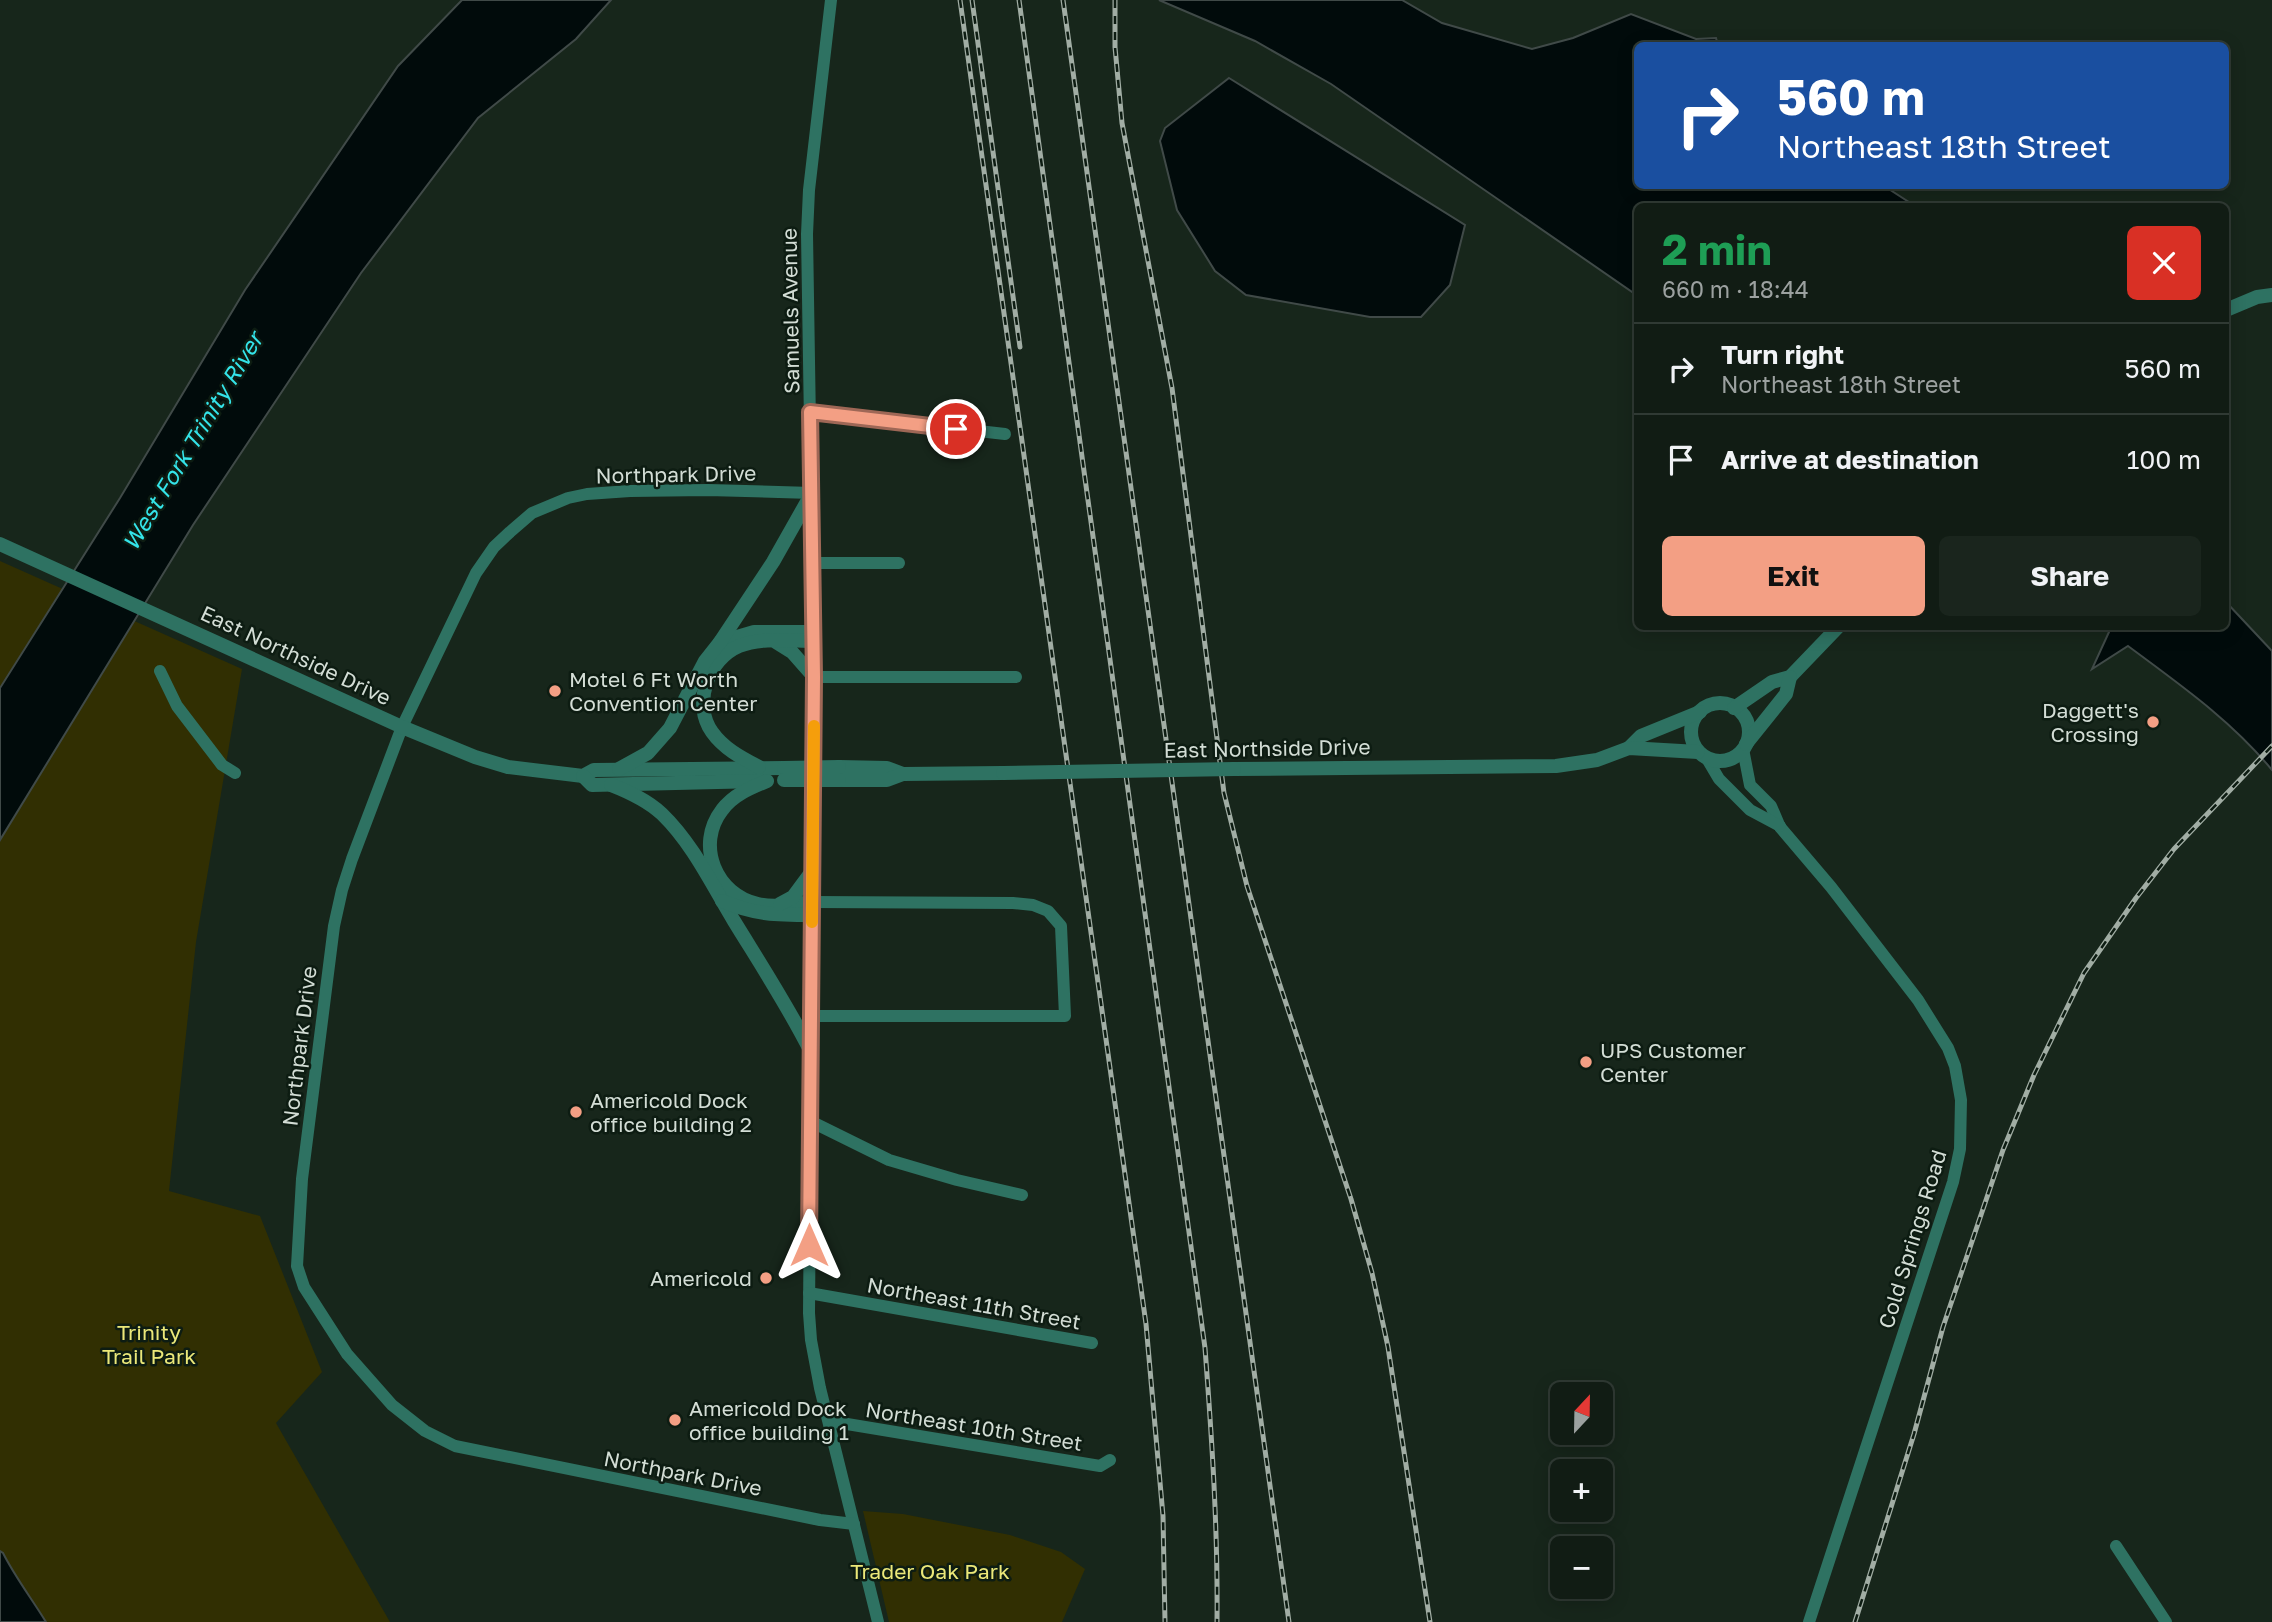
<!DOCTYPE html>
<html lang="en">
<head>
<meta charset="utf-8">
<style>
  body { margin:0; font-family:"Golos Text",sans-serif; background:#1a251d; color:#f1f3f6; height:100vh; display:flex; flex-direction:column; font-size:26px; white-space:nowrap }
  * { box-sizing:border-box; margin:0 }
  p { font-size:23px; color:#9ca1a0 }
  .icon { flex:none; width:38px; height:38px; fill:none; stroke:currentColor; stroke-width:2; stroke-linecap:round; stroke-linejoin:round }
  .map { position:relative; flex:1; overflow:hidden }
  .side { position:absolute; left:1634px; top:203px; width:595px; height:427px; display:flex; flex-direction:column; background:#111c14; border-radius:10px; box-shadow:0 4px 18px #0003,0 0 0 2px #303a34 }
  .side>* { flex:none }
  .banner { position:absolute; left:1634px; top:42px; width:595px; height:147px; border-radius:10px; box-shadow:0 4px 18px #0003,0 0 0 2px #303a34; background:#1a4fa0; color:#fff; overflow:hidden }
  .needle { width:46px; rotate:22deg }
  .buttons { position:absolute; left:1550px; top:1382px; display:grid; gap:14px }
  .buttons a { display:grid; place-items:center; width:63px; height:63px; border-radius:10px; background:#111c14; box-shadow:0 4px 18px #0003,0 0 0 2px #303a34; font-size:35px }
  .pin { position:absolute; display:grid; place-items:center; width:60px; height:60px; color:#fff; margin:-30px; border:4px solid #fff; border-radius:50%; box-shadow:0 2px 7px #0007 }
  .me { position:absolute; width:77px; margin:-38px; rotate:0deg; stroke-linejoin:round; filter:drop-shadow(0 0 5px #0008) }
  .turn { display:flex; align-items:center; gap:24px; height:147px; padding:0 28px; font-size:32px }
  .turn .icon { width:91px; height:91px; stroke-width:2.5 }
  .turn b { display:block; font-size:49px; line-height:60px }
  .round { display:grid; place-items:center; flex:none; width:74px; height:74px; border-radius:10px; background:#1a251d }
  .summary { display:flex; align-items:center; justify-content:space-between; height:119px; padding:0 28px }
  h1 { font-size:42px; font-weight:700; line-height:52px; color:#1e9e55 }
  .action { display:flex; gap:14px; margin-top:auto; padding:14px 28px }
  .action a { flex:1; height:80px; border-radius:10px; background:#f39f84; color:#111; font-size:28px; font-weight:700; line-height:80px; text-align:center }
  .action a+a { background:#1a251d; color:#f1f3f6 }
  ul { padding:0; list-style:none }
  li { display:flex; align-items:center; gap:21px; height:91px; padding:0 28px; border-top:2px solid #303a34 }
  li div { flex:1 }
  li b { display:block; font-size:26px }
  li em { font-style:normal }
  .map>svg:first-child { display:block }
  .green { fill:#312f02 }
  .water { fill:#010b0b; stroke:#404a48; stroke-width:2 }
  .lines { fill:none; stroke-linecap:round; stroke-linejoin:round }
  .minor { stroke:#2e7262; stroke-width:12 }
  .tertiary { stroke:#2e7262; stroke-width:14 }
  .rail-casing { stroke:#a1ada4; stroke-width:5 }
  .rail { stroke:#0d1c12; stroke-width:2.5; stroke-dasharray:8; stroke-linecap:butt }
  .tertiary-bridge { stroke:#2e7262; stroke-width:14 }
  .route-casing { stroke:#9e6756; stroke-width:18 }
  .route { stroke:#f39f84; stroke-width:12 }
  .slow { stroke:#f59e0b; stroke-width:12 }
  .poi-dot { fill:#f39f84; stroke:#0d1c12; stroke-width:2.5 }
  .labels { text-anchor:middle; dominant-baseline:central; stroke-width:5; stroke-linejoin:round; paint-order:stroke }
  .street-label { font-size:21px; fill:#d3ddd5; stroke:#0d1c12 }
  .poi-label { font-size:21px; fill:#d3ddd5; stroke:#0d1c12; text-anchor:start }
  .park-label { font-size:21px; fill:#ebe879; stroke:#0d1c12 }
  .water-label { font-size:23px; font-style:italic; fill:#34e4e9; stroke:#0d1c12 }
</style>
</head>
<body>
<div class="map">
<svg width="2272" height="1622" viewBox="0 0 2272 1622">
  <rect width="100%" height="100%" fill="#17261b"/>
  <g class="green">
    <polygon points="0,561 242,669 196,942 169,1191 260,1216 322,1372 276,1423 390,1622 0,1622"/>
    <polygon points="863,1511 903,1514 1010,1535 1061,1552 1085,1569 1062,1622 889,1622"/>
  </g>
  <g class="water">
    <polygon points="462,0 611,0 576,39 478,118 361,273 193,525 0,840 0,688 120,498 245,290 398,66"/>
    <polygon points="1159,0 1402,0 1442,23 1532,49 1573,38 1631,14 1696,39 1716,38 1718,45 1638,46 1638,186 1884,186 1915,206 1638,206 1638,296 1331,84 1255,41"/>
    <polygon points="1229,78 1465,225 1450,285 1421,317 1370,317 1246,295 1215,271 1177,210 1160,141 1165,128"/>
    <path d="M2226,602L2272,651V770C2231,720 2179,684 2128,646L2092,669L2109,632L2102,627L2226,626Z"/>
    <path d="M0,1551L3,1553C15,1577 32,1599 46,1622H0Z"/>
  </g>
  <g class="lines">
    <g class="minor">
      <polyline points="831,0 809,190 807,234 814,677 809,1313 811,1340 820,1388 878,1622"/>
      <polyline points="810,412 1005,434"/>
      <polyline points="812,493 708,490 630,491 587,494 568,498 532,513 510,532 494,547 476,573 402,727 352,859 342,890 334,926 302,1179 297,1266 304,1287 347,1354 392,1405 425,1431 455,1446 820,1520 854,1524"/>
      <polyline points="813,563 899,563"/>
      <polyline points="160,671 177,706 222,765 235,773"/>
      <polyline points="814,677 1016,677"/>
      <polyline points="1743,749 1750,785 1771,806 1780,827 1831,887 1918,1000 1948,1048 1955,1066 1961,1100 1960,1149 1953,1182 1809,1622"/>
      <polyline points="1706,757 1719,779 1750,810 1780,826"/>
      <polyline points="811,1016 1065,1016 1061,926 1048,911 1033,905 1013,903 812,902"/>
      <polyline points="810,1121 889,1160 957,1180 1022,1195"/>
      <polyline points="809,1293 1092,1343"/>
      <polyline points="829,1421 1100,1466 1110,1460"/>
      <polyline points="2116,1546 2166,1622"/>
    </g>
    <g class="tertiary">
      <polyline points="2226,310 2257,297 2272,295"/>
      <polyline points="0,544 402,727 475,757 508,767 583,776 594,770 784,768"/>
      <polyline points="720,642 754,632 809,632"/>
      <polyline points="776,642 792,652 814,677"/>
      <circle cx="1720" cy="732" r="29"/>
      <polyline points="1734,708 1772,682 1790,677 1839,626"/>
      <polyline points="1746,744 1786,694 1790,677"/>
      <polyline points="1629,748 1641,736 1700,712"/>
      <path d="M759,767C742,758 724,749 712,732C692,704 708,659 739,646C762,637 790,641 814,641"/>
      <polyline points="839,767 887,768 903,774"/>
      <polyline points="619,769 648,753 670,728 705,661 720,642 773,562 812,493"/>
      <polyline points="1234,769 1556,766 1597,760 1629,748 1698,752"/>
      <polyline points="583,776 592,785 760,781"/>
      <polyline points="839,780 887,780 903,774 1003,773"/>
      <path d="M767,781C750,788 733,795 722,810C695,845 716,895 758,904C775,908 795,904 812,902"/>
      <path d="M611,785C629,792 647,800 662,814C693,844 712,885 734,921C761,965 788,1006 811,1052"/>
      <path d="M722,901C756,915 776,915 812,915"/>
      <polyline points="780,904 793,897 813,870"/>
    </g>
    <defs>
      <g id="rail">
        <polyline points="960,0 1146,1324 1163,1516 1165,1622"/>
        <polyline points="972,0 1020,347"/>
        <path d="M1019,0L1205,1348C1212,1440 1218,1530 1217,1622"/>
        <polyline points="1063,0 1289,1622"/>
        <polyline points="1115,0 1115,47 1122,123 1172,388 1224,793 1247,886 1351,1199 1372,1273 1388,1347 1430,1622"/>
        <polyline points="1855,1622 1914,1434 1943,1327 2003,1150 2034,1075 2084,973 2136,898 2174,849 2272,746"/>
      </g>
    </defs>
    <use href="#rail" class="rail-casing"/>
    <use href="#rail" class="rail"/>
    <g class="tertiary-bridge">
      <polyline points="784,768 839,767"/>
      <polyline points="1003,773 1234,769"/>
      <polyline points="784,780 839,780"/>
    </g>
  </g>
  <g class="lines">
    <defs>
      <polyline id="route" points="809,1245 814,677 810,412 956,429"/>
    </defs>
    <use href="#route" class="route-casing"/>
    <use href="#route" class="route"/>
    <polyline class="slow" points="812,922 814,726"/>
  </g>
  <g class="poi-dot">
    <circle cx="555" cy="691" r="7"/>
    <circle cx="2153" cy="722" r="7"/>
    <circle cx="1586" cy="1062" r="7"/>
    <circle cx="576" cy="1112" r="7"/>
    <circle cx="766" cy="1278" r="7"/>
    <circle cx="675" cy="1420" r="7"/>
  </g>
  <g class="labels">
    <g class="street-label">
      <text transform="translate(790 311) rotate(-91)">Samuels Avenue</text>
      <text transform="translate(676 474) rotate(-1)">Northpark Drive</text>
      <text transform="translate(296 655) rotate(25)">East Northside Drive</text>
      <text transform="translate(1267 748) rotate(-1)">East Northside Drive</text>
      <text transform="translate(299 1046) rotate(-83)">Northpark Drive</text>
      <text transform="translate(1912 1239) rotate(-73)">Cold Springs Road</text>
      <text transform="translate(974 1303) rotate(10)">Northeast 11th Street</text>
      <text transform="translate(974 1426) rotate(9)">Northeast 10th Street</text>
      <text transform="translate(683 1473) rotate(11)">Northpark Drive</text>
    </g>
    <g class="poi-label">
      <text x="569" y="679">Motel 6 Ft Worth<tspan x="569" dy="24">Convention Center</tspan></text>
      <text x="2139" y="710" text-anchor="end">Daggett's<tspan x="2139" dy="24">Crossing</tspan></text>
      <text x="1600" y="1050">UPS Customer<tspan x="1600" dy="24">Center</tspan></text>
      <text x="590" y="1100">Americold Dock<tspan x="590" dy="24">office building 2</tspan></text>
      <text x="752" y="1278" text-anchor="end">Americold</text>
      <text x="689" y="1408">Americold Dock<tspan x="689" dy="24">office building 1</tspan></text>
    </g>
    <g class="park-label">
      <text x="149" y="1332">Trinity<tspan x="149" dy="24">Trail Park</tspan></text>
      <text x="930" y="1571">Trader Oak Park</text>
    </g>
    <g class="water-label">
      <text transform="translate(192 441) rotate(-59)">West Fork Trinity River</text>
    </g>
  </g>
</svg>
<div class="buttons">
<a><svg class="needle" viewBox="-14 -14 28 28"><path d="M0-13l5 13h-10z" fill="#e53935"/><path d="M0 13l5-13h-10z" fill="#9ca1a0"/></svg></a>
<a>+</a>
<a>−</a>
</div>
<div class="pin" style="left:956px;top:429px;background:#d93025"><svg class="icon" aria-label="arrive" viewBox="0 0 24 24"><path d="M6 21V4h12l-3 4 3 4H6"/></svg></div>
<svg class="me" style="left:809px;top:1245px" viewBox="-20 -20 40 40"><path d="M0-17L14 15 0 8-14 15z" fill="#f39f84" stroke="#fff" stroke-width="4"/></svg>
<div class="banner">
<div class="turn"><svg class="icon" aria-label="right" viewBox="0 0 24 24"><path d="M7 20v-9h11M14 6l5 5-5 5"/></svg><div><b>560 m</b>Northeast 18th Street</div></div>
</div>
<section class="side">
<div class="summary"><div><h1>2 min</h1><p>660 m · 18:44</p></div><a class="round" style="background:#d93025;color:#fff"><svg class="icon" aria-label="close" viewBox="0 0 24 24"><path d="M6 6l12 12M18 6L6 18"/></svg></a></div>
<ul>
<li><svg class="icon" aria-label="right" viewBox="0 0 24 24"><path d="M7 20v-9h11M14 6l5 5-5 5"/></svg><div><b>Turn right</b><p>Northeast 18th Street</p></div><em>560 m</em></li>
<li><svg class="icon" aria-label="arrive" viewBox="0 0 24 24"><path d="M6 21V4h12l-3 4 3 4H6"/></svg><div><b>Arrive at destination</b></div><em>100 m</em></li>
</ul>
<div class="action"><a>Exit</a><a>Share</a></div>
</section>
</div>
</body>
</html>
